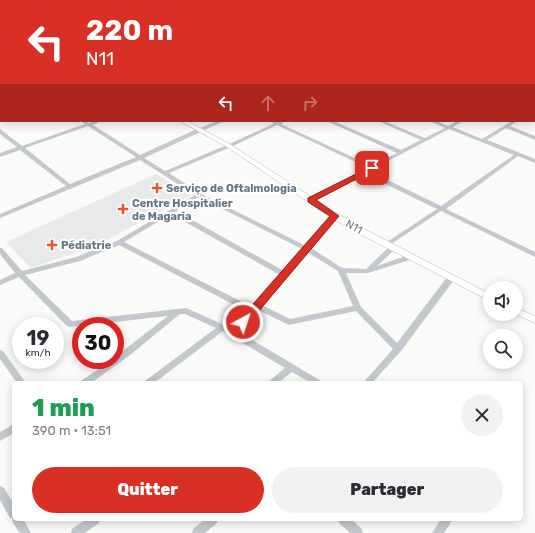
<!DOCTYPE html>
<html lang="fr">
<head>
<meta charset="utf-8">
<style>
  body { margin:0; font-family:Rubik,sans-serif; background:#f2f2f3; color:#2b2b33; height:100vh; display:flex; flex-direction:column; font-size:15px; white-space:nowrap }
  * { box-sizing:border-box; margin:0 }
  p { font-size:13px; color:#7c7c81 }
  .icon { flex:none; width:22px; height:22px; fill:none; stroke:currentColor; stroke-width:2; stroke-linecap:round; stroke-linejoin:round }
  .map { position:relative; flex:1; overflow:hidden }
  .sheet { position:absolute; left:12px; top:381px; width:511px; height:140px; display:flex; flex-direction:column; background:#fff; border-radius:6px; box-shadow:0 2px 10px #0003 }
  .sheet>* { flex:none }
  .top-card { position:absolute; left:0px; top:0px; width:535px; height:122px; box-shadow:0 2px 10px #0003; background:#d93025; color:#fff; overflow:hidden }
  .buttons { position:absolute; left:483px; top:281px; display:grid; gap:8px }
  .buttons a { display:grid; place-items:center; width:40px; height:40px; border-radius:50%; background:#fff; box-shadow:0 2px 10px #0003; font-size:20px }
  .speed { position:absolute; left:12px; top:317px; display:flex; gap:8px; font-size:20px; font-weight:700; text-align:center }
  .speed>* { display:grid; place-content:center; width:52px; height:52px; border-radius:50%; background:#fff; box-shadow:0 2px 10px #0003; line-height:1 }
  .speed small { font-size:10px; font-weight:400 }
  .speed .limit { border:6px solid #d22; background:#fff; color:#111 }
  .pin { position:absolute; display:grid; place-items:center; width:34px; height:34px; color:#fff; margin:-17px; border-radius:8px; box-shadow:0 2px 6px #0006 }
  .me { position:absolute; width:44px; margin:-22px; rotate:40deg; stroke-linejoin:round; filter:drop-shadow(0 0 3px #0008) }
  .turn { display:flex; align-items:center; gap:14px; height:84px; padding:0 20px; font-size:18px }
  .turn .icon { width:52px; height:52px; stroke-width:2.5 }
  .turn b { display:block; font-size:28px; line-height:34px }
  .lanes { display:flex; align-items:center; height:38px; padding:0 20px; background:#0003; justify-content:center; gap:20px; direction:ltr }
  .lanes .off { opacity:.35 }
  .round { display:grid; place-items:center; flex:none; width:42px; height:42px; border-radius:21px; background:#f2f2f3 }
  .headline { display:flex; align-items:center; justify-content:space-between; height:68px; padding:0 20px }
  h1 { font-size:24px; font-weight:800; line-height:30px; color:#1e9e55 }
  .action { display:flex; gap:8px; margin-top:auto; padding:8px 20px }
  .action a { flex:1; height:46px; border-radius:24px; background:#d93025; color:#fff; font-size:16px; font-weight:800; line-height:46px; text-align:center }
  .action a+a { background:#f2f2f3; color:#2b2b33 }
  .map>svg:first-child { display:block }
  .built { fill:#e8e9e9 }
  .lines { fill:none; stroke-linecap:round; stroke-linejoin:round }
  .major-casing { stroke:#b5babe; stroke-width:1 }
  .minor { fill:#c3c8cc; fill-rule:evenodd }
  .major { fill:#fff; fill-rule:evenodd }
  .route { fill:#d93025; stroke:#8d1f18 }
  .poi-dot { fill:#e4572e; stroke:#fff; stroke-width:1.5 }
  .labels { text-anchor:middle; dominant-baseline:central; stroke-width:4; stroke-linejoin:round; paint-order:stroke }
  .poi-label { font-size:11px; font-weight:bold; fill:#657683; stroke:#fff; text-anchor:start }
  .street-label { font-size:11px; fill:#657683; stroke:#fff }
</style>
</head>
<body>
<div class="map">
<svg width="535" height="533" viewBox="0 0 535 533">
  <rect width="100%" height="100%" fill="#fafaf8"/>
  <polygon class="built" points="156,174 191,195 95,246 31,268 6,242"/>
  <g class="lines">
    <defs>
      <g id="major">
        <rect x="0" y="16" width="1" height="3"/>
        <polygon points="180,121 187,121 231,145 338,214 364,229 490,294 490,301 358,233 332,218 227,147"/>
        <polygon points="516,308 535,316 535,323 515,314 516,314"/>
      </g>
    </defs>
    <use href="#major" class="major-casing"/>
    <g class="minor">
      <rect x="0" y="6" width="1" height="2"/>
      <rect x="0" y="19" width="1" height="6"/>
      <rect x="534" y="19" width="1" height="2"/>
      <rect x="0" y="40" width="1" height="2"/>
      <rect x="0" y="96" width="1" height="3"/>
      <polygon points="534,119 535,119 535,121 532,121 534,121"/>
      <path d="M81,121H86L89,123L94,121H101L93,125L140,155L197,129L218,121H224L144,158L165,171L227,145L273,124L272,122V121H285L281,124L372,166L397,153L327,121H333L401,150L421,140L378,121H384L425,138L445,128L430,121H436L448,126L457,121H463L453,127L482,139L512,121H517L510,126L535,136V140L506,128L487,140L535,159V163L518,156L446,209L535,252V257L441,211L388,246H384L383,245L384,244L437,209L365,174L313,201H309L308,200L309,199L368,168L277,125L231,147L169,173L201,194L306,246L333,215H337L338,216L337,217L311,248L342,268L366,269L390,246H392L395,248L394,250L377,266L409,255H413L414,257L413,259L368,273H346L361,307L397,343L448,276H454L455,278L454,280L401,351L372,383H363L393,349L356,311L289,325L258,310L239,332L321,381L322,383H311L292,372L278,383H268L269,381L285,368L223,331L154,383H144L145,381L216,328L185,314H180L130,355L91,383H80L81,381L111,360H115V357L168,316L70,327L67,326L19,277L0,285V280L15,273L0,254V248H2L22,271L76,257L117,241L195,195L140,160L0,218V214L66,186L20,150L0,157V153L17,147L0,134V129L22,146L85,124ZM88,126L136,157L70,184L25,148ZM449,129L514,155L441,206L369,171ZM199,197L302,249L284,271L176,211ZM171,214L280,275L252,307L124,242ZM119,245L248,312L233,329L186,308L72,321L25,275L80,261ZM307,252L338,271L353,306L290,319L262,305L286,277H289V274Z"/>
      <polygon points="0,350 3,351 26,383 17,383 0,359"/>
      <polygon points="14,424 14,433 0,441 0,432"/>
      <polygon points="0,486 4,488 14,504 14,519 23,519 31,533 20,533 13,523 12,518 10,518 0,500"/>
      <polygon points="86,519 100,519 99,523 85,533 71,533 72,529"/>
      <polygon points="205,519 218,519 217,523 205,533 192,533 193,529"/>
      <polygon points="338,519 351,519 362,529 363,533 350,533 339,523"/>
      <polygon points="441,519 453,519 444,533 432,533"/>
    </g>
    <use href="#major" class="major"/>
  </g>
  <polygon class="route" points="372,166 375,168 374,170 316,200 339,216 247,325 240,325 238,322 240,319 330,216 308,202 308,198"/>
  <g class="poi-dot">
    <path d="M155 182h4v4h4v4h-4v4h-4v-4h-4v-4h4z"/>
    <path d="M121 203h4v4h4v4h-4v4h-4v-4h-4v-4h4z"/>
    <path d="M50 239h4v4h4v4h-4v4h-4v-4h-4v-4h4z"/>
  </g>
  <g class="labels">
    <g class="poi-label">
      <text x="166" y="188">Serviço de Oftalmologia</text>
      <text x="132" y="203">Centre Hospitalier<tspan x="132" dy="13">de Magaria</tspan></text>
      <text x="61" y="245">Pédiatrie</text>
    </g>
    <g class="street-label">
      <text transform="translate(354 227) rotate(30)">N11</text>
    </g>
  </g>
</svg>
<div class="buttons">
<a><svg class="icon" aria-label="sound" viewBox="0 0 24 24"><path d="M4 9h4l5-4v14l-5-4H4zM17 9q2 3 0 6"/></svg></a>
<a><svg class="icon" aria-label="search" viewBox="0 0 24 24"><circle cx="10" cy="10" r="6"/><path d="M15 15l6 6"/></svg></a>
</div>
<div class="speed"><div>19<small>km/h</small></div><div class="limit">30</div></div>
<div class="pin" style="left:372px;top:168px;background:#d93025"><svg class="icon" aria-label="arrive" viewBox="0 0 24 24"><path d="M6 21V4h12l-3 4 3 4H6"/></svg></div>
<svg class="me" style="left:243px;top:322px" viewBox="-20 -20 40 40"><circle r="17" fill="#d93025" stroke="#fff" stroke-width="3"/><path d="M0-11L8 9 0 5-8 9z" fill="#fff"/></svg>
<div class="top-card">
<div class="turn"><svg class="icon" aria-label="left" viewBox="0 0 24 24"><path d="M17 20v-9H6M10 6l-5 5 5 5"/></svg><div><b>220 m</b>N11</div></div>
<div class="lanes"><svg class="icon" aria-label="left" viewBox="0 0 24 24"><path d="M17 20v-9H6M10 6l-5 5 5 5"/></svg><svg class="icon off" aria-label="ahead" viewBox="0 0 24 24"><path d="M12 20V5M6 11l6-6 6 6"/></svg><svg class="icon off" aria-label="right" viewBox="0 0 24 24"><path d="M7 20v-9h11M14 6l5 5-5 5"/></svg></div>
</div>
<section class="sheet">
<div class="headline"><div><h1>1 min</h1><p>390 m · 13:51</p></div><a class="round"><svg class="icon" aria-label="close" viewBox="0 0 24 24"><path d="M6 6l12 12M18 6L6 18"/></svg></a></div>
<div class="action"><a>Quitter</a><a>Partager</a></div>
</section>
</div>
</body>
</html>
